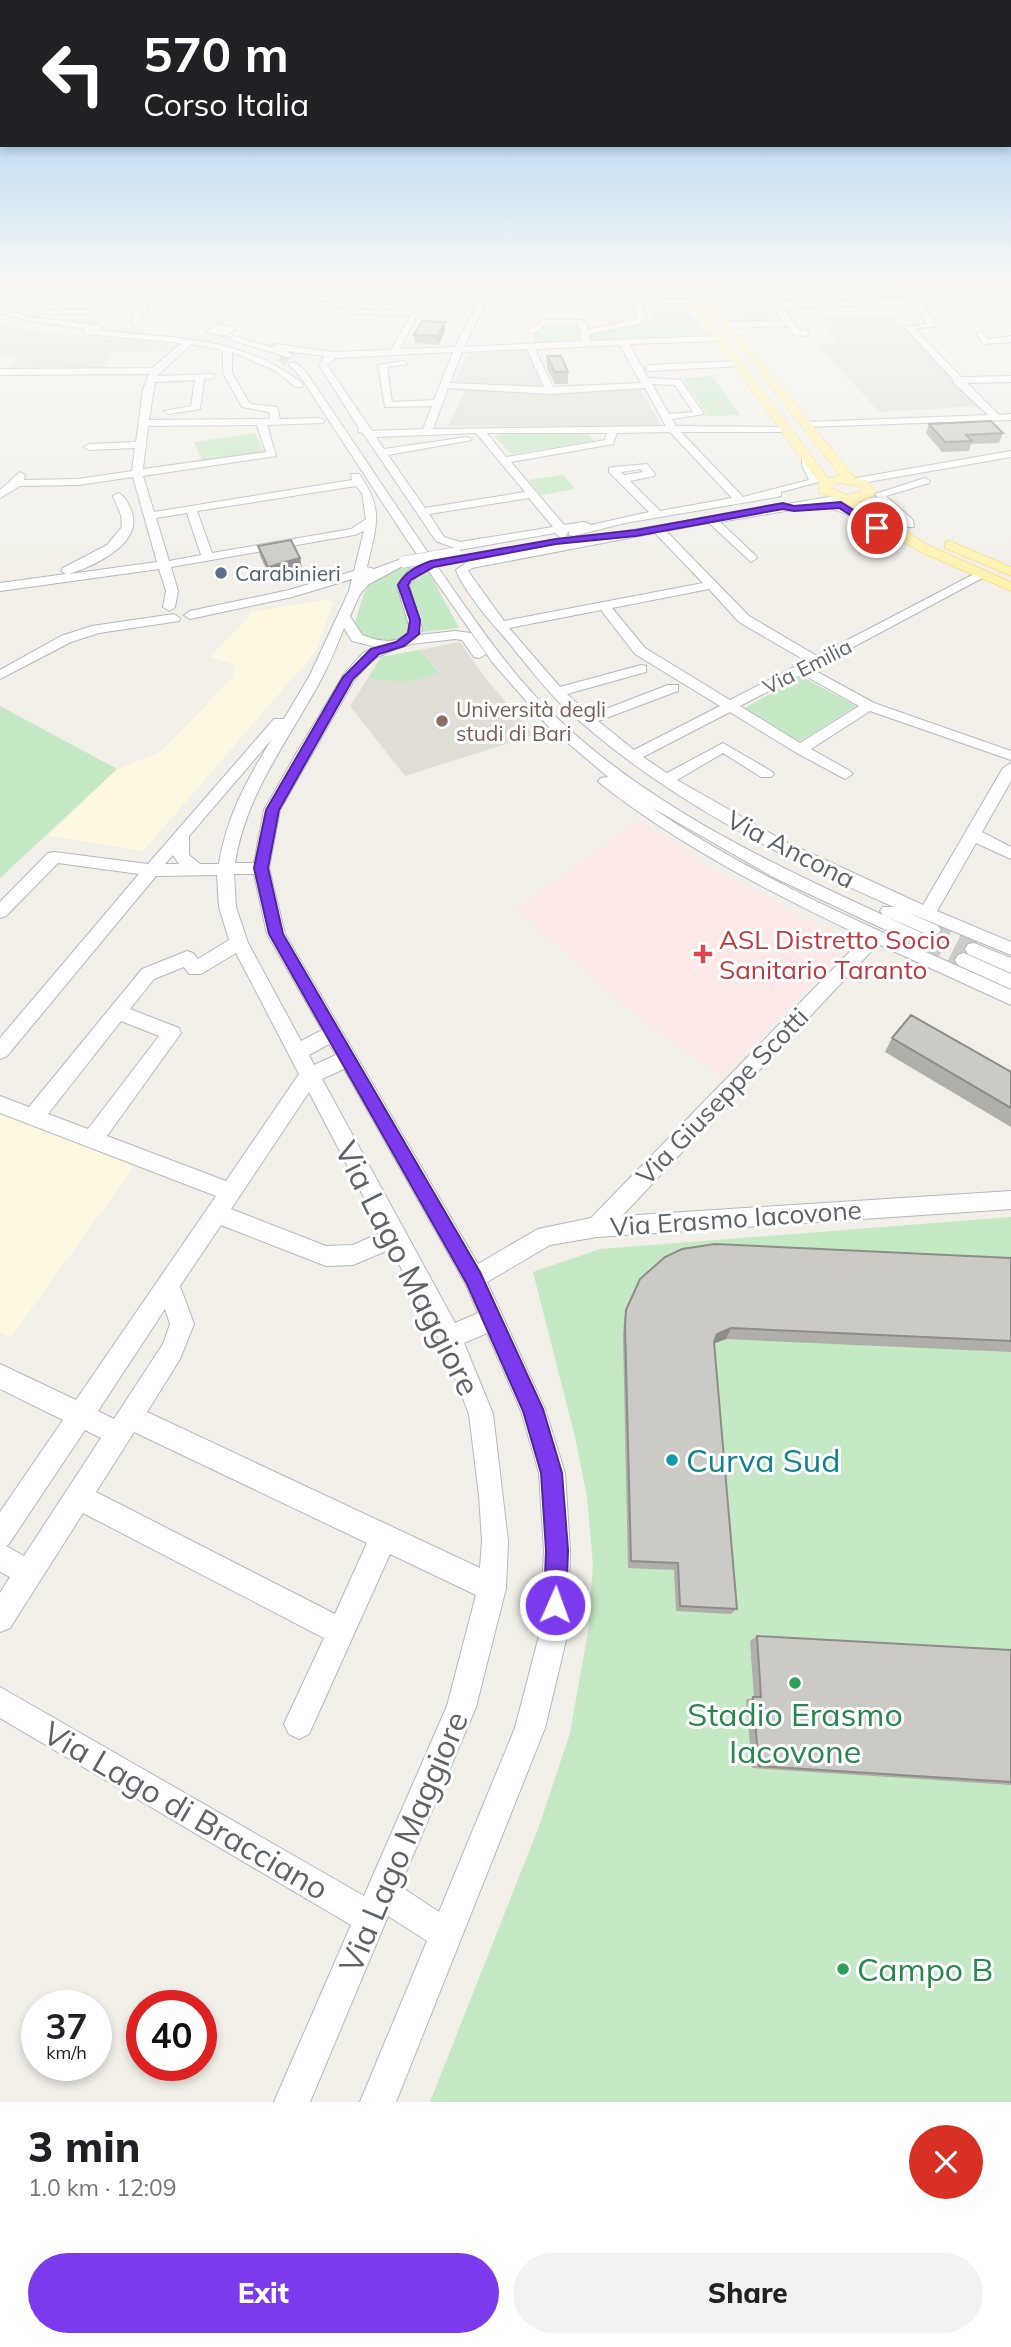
<!DOCTYPE html>
<html lang="en">
<head>
<meta charset="utf-8">
<style>
  body { margin:0; font-family:Mulish,sans-serif; background:#f2f2f2; color:#202124; height:100vh; display:flex; flex-direction:column; font-size:26px; white-space:nowrap }
  * { box-sizing:border-box; margin:0 }
  p { font-size:23px; color:#757577 }
  .icon { flex:none; width:38px; height:38px; fill:none; stroke:currentColor; stroke-width:2; stroke-linecap:round; stroke-linejoin:round }
  .map { position:relative; height:2102px; overflow:hidden }
  .drawer { display:flex; flex-direction:column; background:#fff; flex:1 }
  .drawer>* { flex:none }
  .hud { position:absolute; left:0px; top:0px; width:1012px; height:147px; box-shadow:0 4px 10px #0003; background:#202124; color:#fff; overflow:hidden }
  .speed { position:absolute; left:21px; top:1990px; display:flex; gap:14px; font-size:35px; font-weight:700; text-align:center }
  .speed>* { display:grid; place-content:center; width:91px; height:91px; border-radius:50%; background:#fff; box-shadow:0 4px 10px #0003; line-height:1 }
  .speed small { font-size:18px; font-weight:400 }
  .speed .limit { border:10px solid #d22; background:#fff; color:#111 }
  .pin { position:absolute; display:grid; place-items:center; width:60px; height:60px; color:#fff; margin:-30px; border:4px solid #fff; border-radius:50%; box-shadow:0 2px 7px #0007 }
  .me { position:absolute; width:77px; margin:-38px; rotate:2deg; stroke-linejoin:round; filter:drop-shadow(0 0 5px #0008) }
  .turn { display:flex; align-items:center; gap:24px; height:147px; padding:0 28px; font-size:32px }
  .turn .icon { width:91px; height:91px; stroke-width:2.5 }
  .turn b { display:block; font-size:49px; line-height:60px }
  .round { display:grid; place-items:center; flex:none; width:74px; height:74px; border-radius:37px; background:#f2f2f2 }
  .headline { display:flex; align-items:center; justify-content:space-between; height:119px; padding:0 28px }
  h1 { font-size:42px; font-weight:800; line-height:52px }
  .action { display:flex; gap:14px; margin-top:auto; padding:14px 28px }
  .action a { flex:1; height:80px; border-radius:42px; background:#7c3aed; color:#fff; font-size:28px; font-weight:800; line-height:80px; text-align:center }
  .action a+a { background:#f2f2f2; color:#202124 }
  .map>svg:first-child { display:block }
  .commercial { fill:#fef7e0 }
  .education { fill:#e1ded6 }
  .medical { fill:#fce8e6 }
  .green { fill:#c5e8c5 }
  .lines { fill:none; stroke-linecap:round; stroke-linejoin:round }
  .minor-tunnel-far1 { stroke:#ccccc8; stroke-width:9; stroke-dasharray:9 4.5; stroke-linecap:butt }
  .minor-tunnel { stroke:#ccccc8; stroke-width:18; stroke-dasharray:18 10; stroke-linecap:butt }
  .minor-casing { stroke:#b5b8bc; stroke-width:2 }
  .major-casing { stroke:#f2c960; stroke-width:1 }
  .minor { fill:#fff; fill-rule:evenodd }
  .major { fill:#fff2af; fill-rule:evenodd }
  .minor-bridge-casing { stroke:#b5b8bc; stroke-width:12; stroke-linecap:butt }
  .minor-bridge { stroke:#fff; stroke-width:11 }
  .wall { fill:#afaea9 }
  .shaded-wall { fill:#8f8d8a }
  .building { fill:#cccac5; stroke:#8f8d8a; stroke-width:2 }
  .route { fill:#7c3aed; stroke:#51269a; stroke-width:2 }
  .service-dot { fill:#5c6f8a; stroke:#fff; stroke-width:2.5 }
  .education-dot { fill:#8d6e63; stroke:#fff; stroke-width:2.5 }
  .health-dot { fill:#e0444e; stroke:#fff; stroke-width:2.5 }
  .culture-dot { fill:#0f9aa8; stroke:#fff; stroke-width:2.5 }
  .leisure-dot { fill:#2e9e5b; stroke:#fff; stroke-width:2.5 }
  .labels { text-anchor:middle; dominant-baseline:central; stroke-width:6; stroke-linejoin:round; paint-order:stroke }
  .far-service-label { font-size:21px; fill:#4e5e75; stroke:#fff; text-anchor:start }
  .far-street-label { font-size:21px; fill:#5f6368; stroke:#fff }
  .far-education-label { font-size:21px; fill:#785e54; stroke:#fff; text-anchor:start }
  .street-label { font-size:26px; fill:#5f6368; stroke:#fff }
  .health-label { font-size:26px; fill:#be3a42; stroke:#fff; text-anchor:start }
  .near-street-label { font-size:32px; fill:#5f6368; stroke:#fff }
  .near-culture-label { font-size:32px; fill:#0d838f; stroke:#fff; text-anchor:start }
  .near-leisure-label { font-size:32px; fill:#27864d; stroke:#fff }
</style>
</head>
<body>
<div class="map">
<svg width="1011" height="2102" viewBox="0 0 1011 2102">
  <rect width="100%" height="100%" fill="#f1efe8"/>
  <g class="commercial">
    <polygon points="324,600 332,602 332,605 316,651 143,851 48,836 117,769 161,752 233,677 234,665 210,657 250,616 249,612"/>
    <polygon points="0,1111 136,1164 11,1337 0,1332"/>
  </g>
  <g class="education">
    <polygon points="818,316 893,316 977,406 879,412 818,345 837,344"/>
    <polygon points="0,325 50,333 175,344 176,347 171,351 113,352 104,367 9,368 19,354 0,354"/>
    <polygon points="527,350 542,387 454,382 469,353"/>
    <polygon points="466,389 547,394 640,389 662,427 448,426"/>
    <polygon points="460,642 487,680 534,735 405,776 350,706 368,678 406,683 440,672 419,650"/>
  </g>
  <polygon class="medical" points="639,820 714,871 852,942 721,1077 620,1002 516,909"/>
  <g class="green">
    <path d="M708,286H895L904,299L771,302L775,315C761,323 753,321 738,322L745,318L742,313H732Z"/>
    <polygon points="648,303 683,303 707,335 592,341 590,334 653,319"/>
    <polygon points="546,326 576,326 580,342 534,344 534,334"/>
    <polygon points="712,376 740,415 708,416 683,378"/>
    <polygon points="255,433 265,453 203,462 194,442"/>
    <polygon points="512,434 587,434 595,441 512,454 494,436"/>
    <polygon points="563,475 575,489 541,495 529,480"/>
    <path d="M409,564L415,567L399,582C398,599 409,613 411,630C396,647 378,645 360,633L355,624C366,584 367,576 409,564Z"/>
    <polygon points="429,572 459,628 422,632 408,585 419,574"/>
    <polygon points="419,650 440,673 406,683 368,678 381,657"/>
    <polygon points="801,676 856,706 799,742 743,709"/>
    <polygon points="0,706 117,769 0,878"/>
    <polygon points="1011,1217 1011,2102 430,2102 538,1829 570,1733 588,1632 593,1564 587,1497 575,1437 533,1272 600,1249"/>
  </g>
  <g class="lines">
    <polyline class="minor-tunnel-far1" points="280,357 293,365"/>
    <g class="minor-tunnel">
      <polyline points="932,930 974,949"/>
      <polyline points="926,942 964,960"/>
    </g>
    <defs>
      <g id="minor">
        <polygon points="151,286 159,286 139,323 135,325 131,323 136,313 44,314 40,312 44,310 139,309"/>
        <path d="M486,286H494L464,347L582,341L578,324H545L535,333L528,331L543,320H582L586,322L588,330L632,320L638,316L633,302L637,300L693,299L690,303L642,304L646,317L638,324L589,334L590,341L720,336L717,341L629,344L648,378L681,380L704,414L672,419L676,426L789,427L790,429L785,432H681L743,497L809,480L802,465V457L807,454L812,457V465L820,477L819,482L781,492V496L777,497L625,523L573,536L569,535V531L565,537L561,538L555,533L459,550L436,541L363,433L358,432L359,428L319,365L325,356L285,351L294,355L290,358L229,339L233,336L272,347L276,344L334,352L391,350L411,315L331,313L327,311L329,301L230,298L226,296L230,294L333,297L337,299L335,309L419,311L400,349L455,347ZM620,345L641,383L553,387L535,349ZM527,349L544,387L450,383L462,352ZM453,352L434,400L392,402L387,367L408,364L404,361L378,365L385,407L432,406L423,429L372,431L327,365L336,358ZM652,384L675,385L693,412L669,414ZM448,388L550,394L645,388L666,426L433,429ZM670,432L732,498L660,511L630,481L654,476L655,474L647,464L613,467L609,468V472L649,512L591,525L585,522L564,525L511,462L613,444L617,433ZM476,433L525,492L425,508L388,455L472,440L467,437L384,449L376,437ZM487,433H607L605,440L506,457ZM640,469L643,472L624,475L621,472ZM529,498L553,527L460,542L444,537L429,514Z"/>
        <polygon points="902,286 1011,286 1011,290 913,291 937,326 915,329 961,377 1011,376 1011,382 967,383 999,415 1011,414 1011,420 804,427 802,425 807,422 988,415 953,382 952,378 904,327 927,324 914,304 783,308 799,330 809,331 806,336 794,335 787,326 729,328 725,325 729,322 783,321 774,307 784,302 911,300"/>
        <path d="M0,309L31,317L99,325L103,328L100,330C176,340 237,334 302,383V387H296L274,370L232,352V373L250,404L277,407L280,419L320,418L325,421L323,423L267,425L276,456L143,476L154,512L352,480L351,474H359C385,510 376,526 367,567L374,569L404,558L410,562L369,584L360,594L350,616L362,635C379,641 399,647 410,629L397,585L409,570L413,569L419,573L409,585L422,629L419,635L455,631L471,633L486,654L479,658L474,657L462,640L455,639L411,644L395,649L373,659L355,679L280,810L269,868L285,934L478,1264L538,1229L591,1218L864,937C772,893 681,847 601,784L598,781L601,778L608,777L547,725L493,663L407,540L300,376L289,365L290,363H296L306,372C356,445 404,519 455,592C486,636 518,682 558,719C651,807 768,862 883,915L880,911L883,907H894C776,855 659,795 564,707C539,683 520,655 498,630C486,617 462,587 456,570L468,561L626,531L841,495L846,498L845,500L835,502L892,528V532L876,530L847,514L821,505L720,522L755,555L757,558L751,562L709,523L666,531L749,616L817,656L976,573L986,576L812,669L874,703L1011,751V760L870,711L811,749L850,771L853,774L845,779L795,752L730,712L643,757L667,773L723,743L771,771L774,774L771,777H761L723,753L677,780L784,841L923,905L1003,768L1011,763V781L982,832L1011,847V859L976,843L937,911L1011,942V955L907,912L938,926L941,930L938,934H926L883,915L932,938L935,942L932,946H920L773,877L651,807C761,883 890,935 1011,990V1005L878,944L622,1216L1011,1191V1209L597,1237L550,1245L487,1282L545,1409L565,1473L570,1550L568,1632L545,1728L396,2102H360L427,1941L388,1916L310,2102H274L351,1925L0,1718V1687L364,1896L447,1706L476,1595L390,1554L309,1734L299,1739L289,1734L284,1724L324,1638L83,1513L10,1628L0,1632V1593L10,1577L0,1572V1512L63,1420L0,1389V1364L76,1400L216,1196L0,1113V1096L29,1107L142,969L187,951L193,953L198,959L229,940L219,907L217,875L156,876L7,1056L0,1059V1038L139,874L58,863L6,916L0,918V902L48,853L54,852L148,864L274,719H284L310,675L349,591L352,579L292,597L190,619L184,615L190,611L289,590L354,571L364,531L354,535L171,567L178,591L175,607L169,611L163,607L166,591L159,569L0,591V583L66,574L61,571L63,568L107,545L122,527L121,515L113,496L118,493C125,496 128,503 131,510C145,543 94,566 69,574L157,562L133,477L78,485L20,486L0,498V490L20,472L25,475L24,480L78,479L132,471L135,448L89,450L84,447L89,444L136,442L143,390L149,374L0,375V369L152,368L182,343L87,334L83,331L86,329L31,321L0,313ZM191,344L223,350V373L242,407L269,412L270,419L149,420L155,382L195,380L191,406L164,411L169,414L200,409L204,379L214,378V374L157,376ZM257,425L266,452L143,469L148,426ZM356,486L362,493L366,519L351,529L212,553L197,511ZM187,513L201,555L169,561L156,518ZM655,533L703,583L504,621L468,571L472,568ZM709,589L739,622L806,661L730,700L645,648L612,608ZM601,610L635,654L720,706L634,750L598,721L678,691V685H668L590,715L567,694L646,672V666L641,665L560,687L509,628ZM344,628L352,641L376,647L363,653L344,674L296,754L264,810L254,863H235C245,797 285,745 317,687C328,668 336,648 344,628ZM802,674L859,706L800,743L740,706ZM272,739C247,779 226,818 219,864H200L189,855V836ZM173,855L179,864H165ZM234,874H254L267,934L322,1030L301,1041L248,943L236,907ZM236,953L299,1074L226,1181L107,1136L181,1033L179,1028L130,1009L154,979L184,967L189,974H201ZM121,1021L159,1036L88,1129L48,1114ZM329,1044L336,1055L314,1065L309,1055ZM344,1069L466,1285L478,1313L455,1323L322,1079ZM309,1092L382,1232L353,1245L326,1246L231,1209ZM221,1225L326,1266L353,1265L391,1249L441,1343L469,1414L479,1495L482,1541L480,1568L147,1412L180,1359L194,1324L180,1286ZM165,1309L170,1324L163,1344L114,1419L98,1411ZM487,1333L521,1411L539,1473L544,1550L540,1632L515,1728L439,1912L400,1886L476,1707L506,1588L508,1541L493,1414L464,1343ZM85,1430L101,1438L24,1556L6,1546L9,1544ZM134,1432L367,1543L335,1614L96,1492Z"/>
        <polygon points="219,324 234,328 235,330 224,336 206,332"/>
        <polygon points="981,331 988,339 1011,336 1011,342 983,344 977,334"/>
        <polygon points="736,361 740,364 739,366 649,371 645,368 649,365"/>
        <polygon points="1011,451 1011,457 856,484 851,481 856,478"/>
        <path d="M925,478L930,481L929,483L886,496L913,520L914,527H906C898,513 882,509 875,494Z"/>
        <polygon points="174,614 180,618 179,621 99,633 71,642 0,679 0,670 61,636 92,626"/>
        <polygon points="974,943 1011,958 1011,973 968,954 965,949 968,944"/>
        <polygon points="964,953 1011,974 1011,989 958,965 955,960 958,955"/>
      </g>
      <g id="major">
        <path d="M671,286H682L688,290L828,478L840,475L700,297V293H706L855,478L866,480L876,492L870,499L859,502L930,546L1011,582V591L920,552L842,502L819,492V483L682,294ZM839,483L858,486L863,491L847,495L831,488Z"/>
        <polygon points="950,541 1011,567 1011,576 945,548 945,542"/>
      </g>
    </defs>
    <use href="#minor" class="minor-casing"/>
    <use href="#major" class="major-casing"/>
    <use href="#minor" class="minor"/>
    <use href="#major" class="major"/>
    <defs>
      <polyline id="minor-bridge" points="404,562 455,553"/>
    </defs>
    <use href="#minor-bridge" class="minor-bridge-casing"/>
    <use href="#minor-bridge" class="minor-bridge"/>
  </g>
  <g class="wall">
    <polygon points="445,322 445,331 438,345 415,343 414,335"/>
    <polygon points="547,356 568,372 568,384 555,384 547,368"/>
    <polygon points="929,424 1003,433 999,443 971,444 969,451 942,452 926,433"/>
    <polygon points="258,546 300,558 302,569 270,577 260,556"/>
    <polygon points="892,1038 1011,1072 1011,1127 885,1052"/>
    <polygon points="1011,1258 1011,1352 726,1339 714,1344 737,1609 731,1614 676,1611 674,1570 628,1568 623,1336 624,1321 626,1310"/>
    <polygon points="757,1636 1011,1650 1011,1785 752,1768 746,1700 754,1697 750,1641"/>
  </g>
  <g class="shaded-wall">
    <polygon points="445,322 445,331 438,345 437,336"/>
    <polygon points="300,558 302,569 270,577 268,567"/>
    <polygon points="731,1328 726,1339 712,1344 717,1334"/>
  </g>
  <g class="building">
    <polygon points="422,321 445,322 437,336 414,335"/>
    <polygon points="547,356 561,356 568,372 555,372"/>
    <polygon points="991,421 1003,433 966,435 972,441 945,442 929,424"/>
    <polygon points="291,540 300,558 268,567 258,546"/>
    <polygon points="911,1015 1011,1072 1011,1108 892,1038"/>
    <polygon points="715,1244 1011,1258 1011,1341 731,1328 717,1334 714,1342 737,1609 680,1606 678,1563 631,1561 625,1326 626,1310 640,1279 665,1257 682,1249"/>
    <polygon points="757,1636 1011,1650 1011,1782 759,1766 753,1697 761,1697"/>
  </g>
  <linearGradient id="sky" x2="0" y2="1"><stop stop-color="#8fc3f1"/><stop offset="0.49" stop-color="#f9f8f5"/><stop offset="1" stop-color="#f9f8f5" stop-opacity="0"/></linearGradient>
  <rect width="1011" height="580" fill="url(#sky)"/>
  <path class="route" d="M841,502L882,528L874,530L839,508L794,511L783,509L636,536L556,544L434,567L411,580L408,585L420,620L419,634L404,646L379,654L353,679L279,810L268,868L283,934L480,1272L543,1409L562,1473L568,1550L566,1605L563,1613L555,1617L547,1613L544,1605L546,1550L541,1473L523,1411L467,1284L269,934L254,868L266,810L343,677L371,649L396,642L408,633L410,620L398,585C405,572 417,566 431,561L556,539L636,530L783,503L794,506Z"/>
  <circle class="service-dot" cx="221" cy="573" r="7"/>
  <circle class="education-dot" cx="442" cy="721" r="7"/>
  <path class="health-dot" d="M699.5 943.5h7v7h7v7h-7v7h-7v-7h-7v-7h7z"/>
  <circle class="culture-dot" cx="672" cy="1460" r="7"/>
  <g class="leisure-dot">
    <circle cx="795" cy="1683" r="7"/>
    <circle cx="843" cy="1969" r="7"/>
  </g>
  <g class="labels">
    <g class="far-service-label">
      <text x="235" y="573">Carabinieri</text>
    </g>
    <g class="far-street-label">
      <text transform="translate(807 666) rotate(-27)">Via Emilia</text>
    </g>
    <g class="far-education-label">
      <text x="456" y="709">Università degli<tspan x="456" dy="24">studi di Bari</tspan></text>
    </g>
    <g class="street-label">
      <text transform="translate(791 849) rotate(27)">Via Ancona</text>
      <text transform="translate(722 1096) rotate(-46)">Via Giuseppe Scotti</text>
      <text transform="translate(736 1218) rotate(-4)">Via Erasmo Iacovone</text>
    </g>
    <g class="health-label">
      <text x="719" y="939">ASL Distretto Socio<tspan x="719" dy="30">Sanitario Taranto</tspan></text>
    </g>
    <g class="near-street-label">
      <text transform="translate(408 1268) rotate(63)">Via Lago Maggiore</text>
      <text transform="translate(186 1810) rotate(30)">Via Lago di Bracciano</text>
      <text transform="translate(403 1842) rotate(-67)">Via Lago Maggiore</text>
    </g>
    <g class="near-culture-label">
      <text x="686" y="1460">Curva Sud</text>
    </g>
    <g class="near-leisure-label">
      <text x="795" y="1714">Stadio Erasmo<tspan x="795" dy="37">Iacovone</tspan></text>
      <text x="857" y="1969" text-anchor="start">Campo B</text>
    </g>
  </g>
</svg>
<div class="speed"><div>37<small>km/h</small></div><div class="limit">40</div></div>
<div class="pin" style="left:877px;top:528px;background:#d93025"><svg class="icon" aria-label="arrive" viewBox="0 0 24 24"><path d="M6 21V4h12l-3 4 3 4H6"/></svg></div>
<svg class="me" style="left:555px;top:1605px" viewBox="-20 -20 40 40"><circle r="17" fill="#7c3aed" stroke="#fff" stroke-width="3"/><path d="M0-11L8 9 0 5-8 9z" fill="#fff"/></svg>
<div class="hud">
<div class="turn"><svg class="icon" aria-label="left" viewBox="0 0 24 24"><path d="M17 20v-9H6M10 6l-5 5 5 5"/></svg><div><b>570 m</b>Corso Italia</div></div>
</div>
</div>
<section class="drawer">
<div class="headline"><div><h1>3 min</h1><p>1.0 km · 12:09</p></div><a class="round" style="background:#d93025;color:#fff"><svg class="icon" aria-label="close" viewBox="0 0 24 24"><path d="M6 6l12 12M18 6L6 18"/></svg></a></div>
<div class="action"><a>Exit</a><a>Share</a></div>
</section>
</body>
</html>
